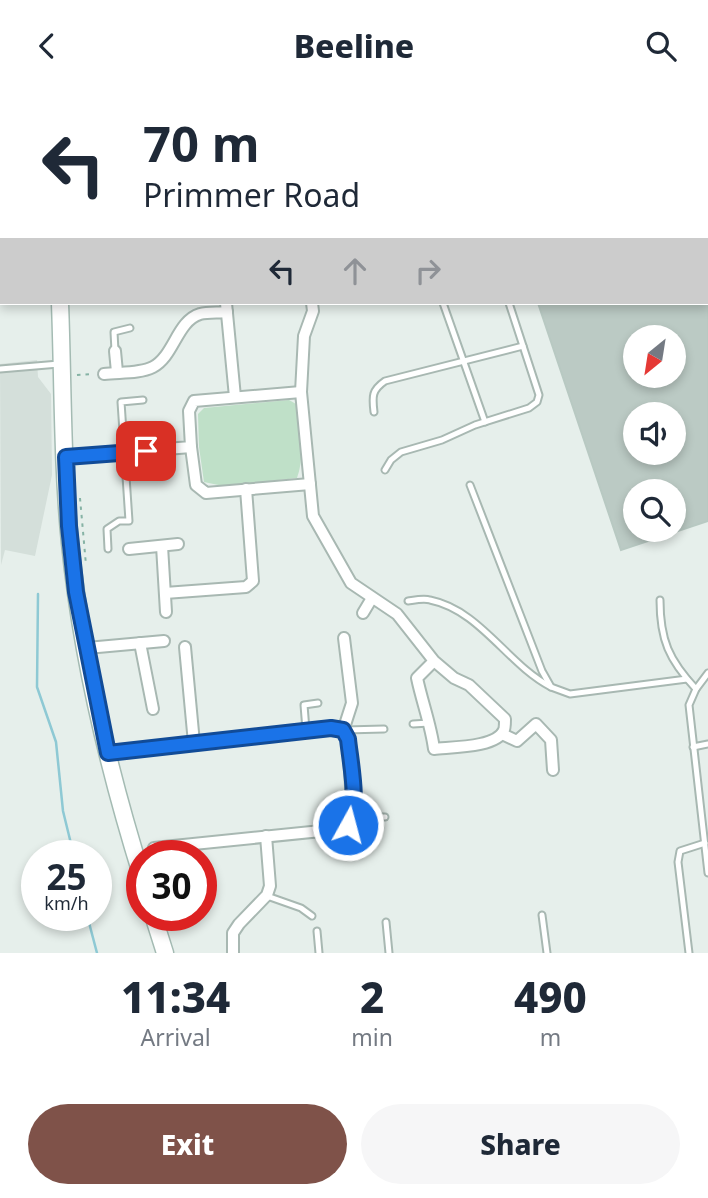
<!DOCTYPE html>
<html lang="en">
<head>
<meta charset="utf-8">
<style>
  body { margin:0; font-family:"Noto Sans",sans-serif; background:#f6f6f7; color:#1f2937; height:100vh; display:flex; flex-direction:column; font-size:26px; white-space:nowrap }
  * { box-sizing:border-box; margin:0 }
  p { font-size:23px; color:#747a83 }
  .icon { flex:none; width:38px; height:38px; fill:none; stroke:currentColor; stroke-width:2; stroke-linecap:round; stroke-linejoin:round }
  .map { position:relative; height:862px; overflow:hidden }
  .details { display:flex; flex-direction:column; background:#fff; flex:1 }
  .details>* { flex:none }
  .top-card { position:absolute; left:0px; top:0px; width:709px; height:214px; box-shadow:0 4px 10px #0003; background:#fff; color:#1f2937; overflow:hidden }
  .needle { width:46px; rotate:210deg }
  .buttons { position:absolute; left:623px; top:234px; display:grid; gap:14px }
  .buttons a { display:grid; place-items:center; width:63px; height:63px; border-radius:50%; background:#fff; box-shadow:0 4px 10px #0003; font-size:35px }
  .speed { position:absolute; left:21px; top:749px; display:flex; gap:14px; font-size:35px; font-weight:700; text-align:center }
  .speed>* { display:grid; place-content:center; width:91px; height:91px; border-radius:50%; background:#fff; box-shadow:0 4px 10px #0003; line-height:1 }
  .speed small { font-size:18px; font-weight:400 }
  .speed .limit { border:10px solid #d22; background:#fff; color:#111 }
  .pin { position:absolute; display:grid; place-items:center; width:60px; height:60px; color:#fff; margin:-30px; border-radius:14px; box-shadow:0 4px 10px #0006 }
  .me { position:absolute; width:77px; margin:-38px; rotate:7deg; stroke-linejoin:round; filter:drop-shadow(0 0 5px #0008) }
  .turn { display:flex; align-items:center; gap:24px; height:147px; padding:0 28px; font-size:32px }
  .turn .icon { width:91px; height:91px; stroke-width:2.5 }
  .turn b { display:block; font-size:49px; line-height:60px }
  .lanes { display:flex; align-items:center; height:66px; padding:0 28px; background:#0003; justify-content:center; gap:35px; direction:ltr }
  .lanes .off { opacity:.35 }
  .eta { display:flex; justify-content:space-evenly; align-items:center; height:119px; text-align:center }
  .eta b { font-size:42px; font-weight:800; line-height:49px }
  .cta { display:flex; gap:14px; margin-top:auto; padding:14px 28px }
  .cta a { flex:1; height:80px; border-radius:42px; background:#7f5249; color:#fff; font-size:28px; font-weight:800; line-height:80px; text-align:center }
  .cta a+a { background:#f6f6f7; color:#1f2937 }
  header { display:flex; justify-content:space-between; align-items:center; height:91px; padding:0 28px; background:#fff; font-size:32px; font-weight:800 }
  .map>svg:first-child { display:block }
  .built { fill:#d4dfda }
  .green { fill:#bfe0c8 }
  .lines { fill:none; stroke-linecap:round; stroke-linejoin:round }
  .stream { stroke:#8ec9d4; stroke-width:2.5 }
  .building { fill:#bbcac4; stroke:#b8c9c2; stroke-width:2; fill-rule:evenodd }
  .lane-casing { stroke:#a8b8b2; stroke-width:9 }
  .street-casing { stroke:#a8b8b2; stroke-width:14 }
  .secondary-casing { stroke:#a4bbb3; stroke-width:19 }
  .primary-casing { stroke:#c2cac8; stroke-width:21 }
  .highway-casing { stroke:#c2cac8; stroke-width:23 }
  .path { stroke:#86b3a5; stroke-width:2; stroke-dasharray:3.5 5; stroke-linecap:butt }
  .lane { stroke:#fff; stroke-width:5 }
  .street { stroke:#fff; stroke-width:10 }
  .secondary { stroke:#fff; stroke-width:16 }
  .primary { stroke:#6aa596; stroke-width:18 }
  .highway { stroke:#2f6f62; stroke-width:19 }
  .route-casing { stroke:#114b97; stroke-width:18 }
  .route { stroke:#1a73e8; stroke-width:12 }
</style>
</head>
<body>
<header><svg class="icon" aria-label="back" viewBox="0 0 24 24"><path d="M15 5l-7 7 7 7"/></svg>Beeline<svg class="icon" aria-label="search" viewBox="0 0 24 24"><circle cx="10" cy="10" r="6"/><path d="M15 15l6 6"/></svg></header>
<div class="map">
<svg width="708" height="862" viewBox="0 0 708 862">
  <rect width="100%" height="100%" fill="#e6efeb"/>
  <g class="built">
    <polygon points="177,0 343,0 348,2 179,2"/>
    <polygon points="37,269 38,286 51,303 52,384 35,465 5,459 1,474 0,273"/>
  </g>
  <g class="green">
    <polygon points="343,0 527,0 520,2"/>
    <path d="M289,309L296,313C301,336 305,365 297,387L223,395L204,391L199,356L198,323L204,317Z"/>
  </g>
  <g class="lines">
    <g class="stream">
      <polyline points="38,503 37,596 56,651 63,720 74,765"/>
      <polyline points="87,824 97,862"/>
    </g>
  </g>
  <path class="building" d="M538,212H708V430L621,459ZM635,247H674V285H635ZM635,324H674V362H635ZM635,401H674V439H635Z"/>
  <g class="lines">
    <defs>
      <g id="lane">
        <polyline points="130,0 131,2"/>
        <polyline points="167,0 169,2"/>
        <polyline points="205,0 207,2"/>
        <polyline points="234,2 236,0"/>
        <polyline points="268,2 269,0"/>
        <polyline points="707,121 708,121"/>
        <polyline points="443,212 485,331"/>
        <polyline points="115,260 114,241 130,237"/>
        <polyline points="0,278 59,273"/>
        <path d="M374,321C372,305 372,299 385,290L523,255"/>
        <polyline points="385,379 391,369 401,361 442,349 475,334 529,317 537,311 539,304 509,212"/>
        <polyline points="470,394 542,580 551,596 570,603 687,588"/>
        <polyline points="108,458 107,438 119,430 129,430 121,311 143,309"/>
        <path d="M660,509C660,549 669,569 696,598"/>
        <path d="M408,510C415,509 424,507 430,509C480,519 508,574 551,596"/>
        <polyline points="708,582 696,598 689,614 708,782"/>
        <polyline points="413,633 429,632"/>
        <polyline points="306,639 304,614 318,612"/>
        <polyline points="345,639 384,638"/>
        <polyline points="693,656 708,653"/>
        <polyline points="353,726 385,726"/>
        <polyline points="267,805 301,817 312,825"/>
        <polyline points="542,824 547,862"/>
        <polyline points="386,831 389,862"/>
        <polyline points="317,840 319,862"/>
        <polyline points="689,862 678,771 680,760 705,752"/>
      </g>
      <g id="street">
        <polyline points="0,69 2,69"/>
        <polyline points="226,212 235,306"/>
        <path d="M312,212L313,220L304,245L301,301L313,425L351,492L397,523L434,570L454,587L469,594L505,628C505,630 505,638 504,639C497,657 450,656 434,658C431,634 422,611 417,587L434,570"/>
        <polyline points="115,260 117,281"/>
        <path d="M104,283C119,281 139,283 153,276C174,265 177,230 200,223C208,221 219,222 227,221"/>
        <polyline points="191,356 196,394 206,402 310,393"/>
        <polyline points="66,366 191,356 189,320 194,310 301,301"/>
        <polyline points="162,455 166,521"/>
        <polyline points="129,458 178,453"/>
        <polyline points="165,502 246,496 253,490 246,398"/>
        <polyline points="363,522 372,507"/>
        <polyline points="140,552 153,618"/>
        <polyline points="185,556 194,652"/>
        <polyline points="87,557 164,550"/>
        <polyline points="343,640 352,612 344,547"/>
        <polyline points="502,643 517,650 536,633 551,649 553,679"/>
        <polyline points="108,662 331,637 343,640 348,648 353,726 341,738 154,757"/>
        <polyline points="233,862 233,842 239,833 267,804 270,795 266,745"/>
      </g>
      <g id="secondary">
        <path d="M60,212C63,291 62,373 70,452C81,563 109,680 142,786"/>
        <polyline points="153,824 165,862"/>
      </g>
      <polyline id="primary" points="87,2 87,0"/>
      <g id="highway">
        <polyline points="578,2 585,0"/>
        <polyline points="0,154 2,154"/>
      </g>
    </defs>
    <use href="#lane" class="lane-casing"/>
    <use href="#street" class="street-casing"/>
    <use href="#secondary" class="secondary-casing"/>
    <use href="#primary" class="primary-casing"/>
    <use href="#highway" class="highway-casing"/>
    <g class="path">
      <polyline points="102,0 102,2"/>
      <polyline points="77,284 92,283"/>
      <polyline points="80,407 86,474"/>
    </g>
    <use href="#lane" class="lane"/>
    <use href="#street" class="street"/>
    <use href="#secondary" class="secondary"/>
    <use href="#primary" class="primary"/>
    <use href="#highway" class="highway"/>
  </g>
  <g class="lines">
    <defs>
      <path id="route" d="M146,360L66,366L69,435L76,501L108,662L331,637L343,639L348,648C350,669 360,717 348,734"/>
    </defs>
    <use href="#route" class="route-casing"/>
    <use href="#route" class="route"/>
  </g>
</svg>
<div class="buttons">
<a><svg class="needle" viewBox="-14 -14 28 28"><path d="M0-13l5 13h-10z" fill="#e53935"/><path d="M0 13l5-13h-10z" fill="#747a83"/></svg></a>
<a><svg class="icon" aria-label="sound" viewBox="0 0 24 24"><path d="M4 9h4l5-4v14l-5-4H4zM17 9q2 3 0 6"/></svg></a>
<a><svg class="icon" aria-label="search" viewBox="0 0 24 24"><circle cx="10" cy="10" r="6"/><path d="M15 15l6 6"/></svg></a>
</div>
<div class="speed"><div>25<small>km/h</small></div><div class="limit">30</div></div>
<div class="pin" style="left:146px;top:360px;background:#d93025"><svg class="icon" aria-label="arrive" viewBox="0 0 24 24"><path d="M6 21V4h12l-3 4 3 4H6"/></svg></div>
<svg class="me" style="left:348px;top:734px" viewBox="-20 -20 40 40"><circle r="17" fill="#1a73e8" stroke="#fff" stroke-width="3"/><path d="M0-11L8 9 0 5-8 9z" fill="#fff"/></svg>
<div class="top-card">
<div class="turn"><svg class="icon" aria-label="left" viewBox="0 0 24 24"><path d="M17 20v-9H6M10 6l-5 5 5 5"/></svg><div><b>70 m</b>Primmer Road</div></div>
<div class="lanes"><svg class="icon" aria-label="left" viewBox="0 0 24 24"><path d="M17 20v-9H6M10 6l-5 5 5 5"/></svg><svg class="icon off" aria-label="ahead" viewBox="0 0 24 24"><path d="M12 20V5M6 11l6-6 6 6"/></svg><svg class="icon off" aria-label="right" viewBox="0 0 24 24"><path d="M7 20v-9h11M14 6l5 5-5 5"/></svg></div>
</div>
</div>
<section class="details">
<div class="eta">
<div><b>11:34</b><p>Arrival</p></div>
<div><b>2</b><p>min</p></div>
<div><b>490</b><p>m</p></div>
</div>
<div class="cta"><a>Exit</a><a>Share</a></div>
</section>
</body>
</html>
